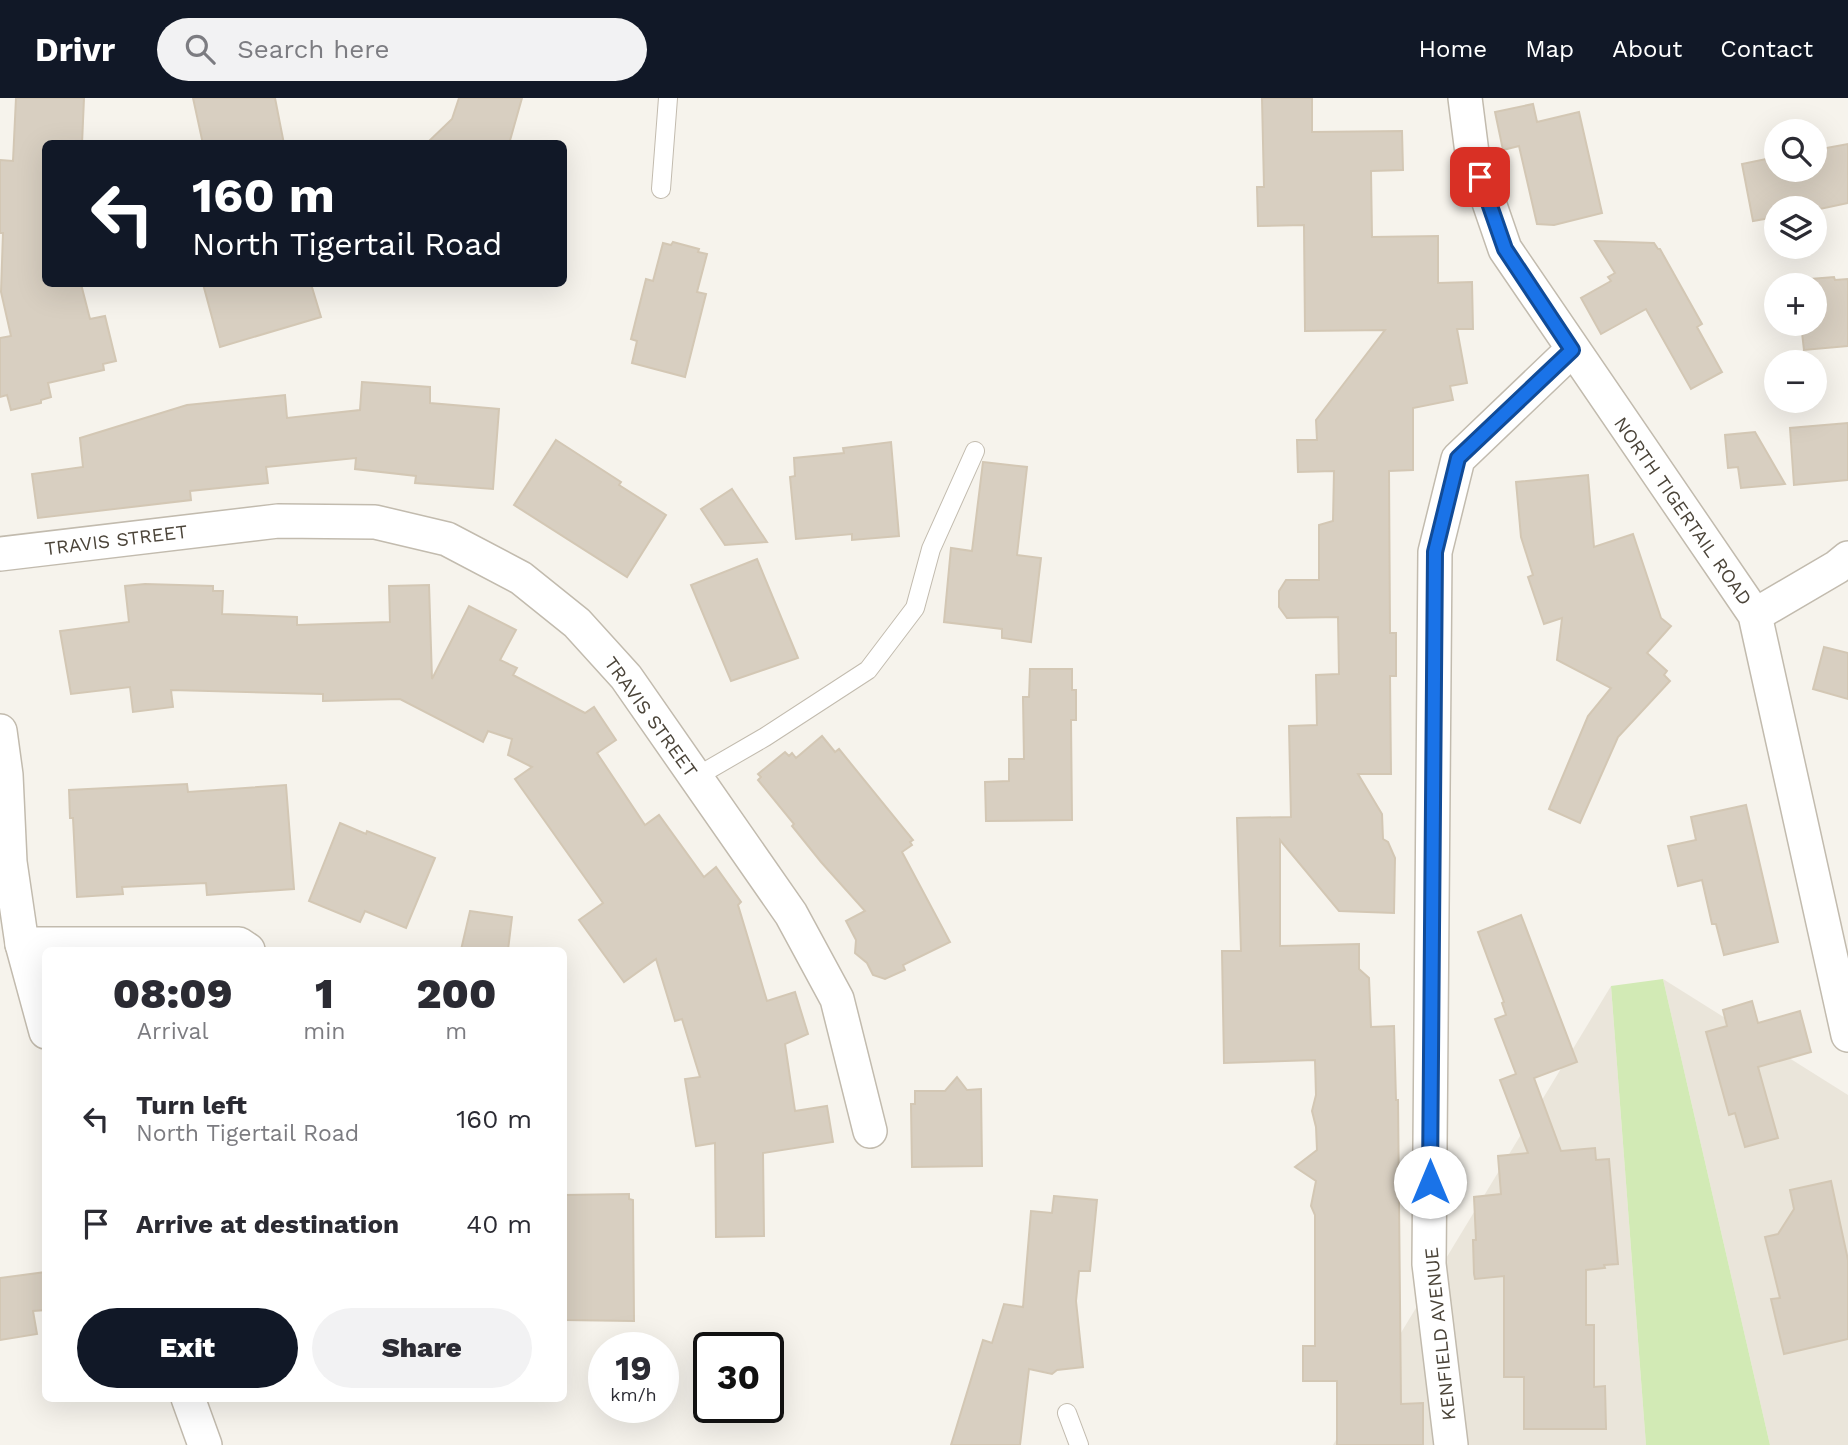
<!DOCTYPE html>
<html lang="en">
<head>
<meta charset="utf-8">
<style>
  body { margin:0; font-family:"Work Sans",sans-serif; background:#f2f2f3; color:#2b2b33; height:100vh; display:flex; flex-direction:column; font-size:26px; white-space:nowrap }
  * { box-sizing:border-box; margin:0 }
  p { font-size:23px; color:#7c7c81 }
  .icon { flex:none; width:38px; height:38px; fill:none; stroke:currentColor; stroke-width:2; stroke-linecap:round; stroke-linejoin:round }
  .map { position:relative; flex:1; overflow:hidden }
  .sheet { position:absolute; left:42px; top:849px; width:525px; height:455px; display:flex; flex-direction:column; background:#fff; border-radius:10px; box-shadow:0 7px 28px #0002 }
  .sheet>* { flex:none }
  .guide { position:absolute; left:42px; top:42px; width:525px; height:147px; border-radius:10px; box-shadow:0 7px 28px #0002; background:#111827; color:#fff; overflow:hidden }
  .tools { position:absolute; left:1764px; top:21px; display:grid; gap:14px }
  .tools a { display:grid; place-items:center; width:63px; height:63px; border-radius:50%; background:#fff; box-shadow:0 7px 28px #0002; font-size:35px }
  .speed { position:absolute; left:588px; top:1234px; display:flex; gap:14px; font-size:35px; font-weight:700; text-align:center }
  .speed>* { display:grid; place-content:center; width:91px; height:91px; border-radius:50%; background:#fff; box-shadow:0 7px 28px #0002; line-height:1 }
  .speed small { font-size:18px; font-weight:400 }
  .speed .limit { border:4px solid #111; border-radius:10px; background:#fff; color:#111 }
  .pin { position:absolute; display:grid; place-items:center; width:60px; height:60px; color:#fff; margin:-30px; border-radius:14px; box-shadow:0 4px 10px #0006 }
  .me { position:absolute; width:77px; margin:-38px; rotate:0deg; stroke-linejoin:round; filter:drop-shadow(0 0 5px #0008) }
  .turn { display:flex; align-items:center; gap:24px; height:147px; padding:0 35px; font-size:32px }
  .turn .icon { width:91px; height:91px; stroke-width:2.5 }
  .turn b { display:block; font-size:49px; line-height:60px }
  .eta { display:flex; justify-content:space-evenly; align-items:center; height:119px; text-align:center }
  .eta b { font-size:42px; font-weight:800; line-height:49px }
  .button { display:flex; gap:14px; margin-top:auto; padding:14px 35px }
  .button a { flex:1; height:80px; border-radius:42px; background:#111827; color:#fff; font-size:28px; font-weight:800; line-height:80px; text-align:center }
  .button a+a { background:#f2f2f3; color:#2b2b33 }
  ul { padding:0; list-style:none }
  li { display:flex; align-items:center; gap:21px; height:105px; padding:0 35px }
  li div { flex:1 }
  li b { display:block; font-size:26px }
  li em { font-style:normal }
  header { display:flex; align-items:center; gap:42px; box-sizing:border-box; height:98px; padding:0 35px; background:#111827; color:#fff }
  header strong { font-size:33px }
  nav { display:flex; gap:38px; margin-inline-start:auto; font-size:24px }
  .search { width:490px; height:63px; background:#f2f2f3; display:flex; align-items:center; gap:18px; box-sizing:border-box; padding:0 24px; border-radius:38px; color:#7c7c81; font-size:26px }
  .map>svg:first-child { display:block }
  .residential { fill:#eae5da }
  .green { fill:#d2eab5 }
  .building { fill:#d8cfc1; stroke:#d3c7b4; stroke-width:2 }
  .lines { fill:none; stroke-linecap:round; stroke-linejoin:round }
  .service-casing { stroke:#c2bbae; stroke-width:20 }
  .minor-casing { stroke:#c2bbae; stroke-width:36 }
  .service { stroke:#fff; stroke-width:18 }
  .minor { stroke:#fff; stroke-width:33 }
  .route-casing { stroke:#114b97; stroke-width:18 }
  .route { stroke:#1a73e8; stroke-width:12 }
  .labels { text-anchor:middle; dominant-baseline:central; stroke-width:5; stroke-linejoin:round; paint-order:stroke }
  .street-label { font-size:19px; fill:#4b4439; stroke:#fff }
</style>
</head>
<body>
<header>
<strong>Drivr</strong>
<div class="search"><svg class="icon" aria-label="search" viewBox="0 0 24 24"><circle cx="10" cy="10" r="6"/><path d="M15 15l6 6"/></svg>Search here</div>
<nav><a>Home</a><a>Map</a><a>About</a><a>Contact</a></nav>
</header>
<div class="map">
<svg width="1848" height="1347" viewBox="0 0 1848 1347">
  <rect width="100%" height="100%" fill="#f6f3ec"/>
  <g class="residential">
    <polygon points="1663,881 1848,997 1848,1347 1770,1347"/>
    <polygon points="1611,888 1646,1347 1333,1347"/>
  </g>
  <polygon class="green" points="1663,881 1770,1347 1646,1347 1611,888"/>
  <g class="building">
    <polygon points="16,0 84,0 82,46 46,46 46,186 81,186 90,221 105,218 116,263 103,266 104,272 48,285 51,299 41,302 41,305 11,312 7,297 0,299 0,240 11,238 1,194 3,135 0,135 0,62 13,63"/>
    <polygon points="193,0 275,0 284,46 203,46"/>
    <polygon points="459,0 522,0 509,46 426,46 452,21"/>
    <polygon points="1262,0 1312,0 1312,34 1402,33 1403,72 1371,73 1372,139 1438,138 1438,185 1472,184 1473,231 1457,231 1467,285 1450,288 1453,302 1413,310 1413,372 1389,373 1390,535 1396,535 1396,578 1390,578 1391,676 1358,676 1382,716 1383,741 1388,744 1395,760 1394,815 1339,813 1280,742 1280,848 1359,846 1359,871 1369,880 1371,929 1394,928 1396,1002 1398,1002 1401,1306 1423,1305 1423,1347 1337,1347 1337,1283 1303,1283 1303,1248 1315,1248 1315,1117 1311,1108 1316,1083 1295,1069 1317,1052 1316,1029 1312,1013 1316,997 1315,962 1224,965 1222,853 1241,853 1237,720 1291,719 1289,628 1317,627 1316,577 1339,576 1338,519 1287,520 1279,509 1279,493 1286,482 1319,482 1319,427 1333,423 1334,373 1298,374 1297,342 1317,342 1316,322 1385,232 1305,233 1304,127 1258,128 1257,89 1264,89"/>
    <polygon points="1533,6 1537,24 1579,14 1602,115 1554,127 1537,126 1519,48 1503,52 1495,14"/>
    <polygon points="1848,46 1848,105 1815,112 1776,110 1776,119 1753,123 1742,66 1776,59 1776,72 1815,72 1815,52"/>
    <polygon points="1595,143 1654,145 1658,151 1660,151 1702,226 1697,229 1722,274 1691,291 1646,211 1601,236 1581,200 1611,183 1608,179 1615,175"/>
    <polygon points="673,144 699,151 698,154 707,156 697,194 706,196 685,279 632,265 637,243 631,241 646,181 653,183 663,145 671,147"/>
    <polygon points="1834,179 1835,182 1848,181 1848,248 1804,252 1801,226 1815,226 1815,187 1798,187 1798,182"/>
    <polygon points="203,186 311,186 321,219 220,249"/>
    <polygon points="362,284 430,289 430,305 499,311 493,391 415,385 416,378 355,371 356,360 266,369 268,385 190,393 191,402 38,420 32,376 83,369 80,340 187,307 285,297 287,320 360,312"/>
    <polygon points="1848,325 1848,382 1794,387 1790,330"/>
    <polygon points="1755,334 1785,386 1741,390 1738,369 1728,370 1725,337"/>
    <polygon points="556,342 621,384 619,387 666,417 627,479 514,407"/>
    <polygon points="891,344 899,438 852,442 852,436 796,441 790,379 795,378 794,360 844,355 843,350"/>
    <polygon points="983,364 1027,369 1017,457 1041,460 1031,544 1002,540 1002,531 944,524 951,450 972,453"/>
    <polygon points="1588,377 1594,449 1633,436 1661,520 1671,528 1647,555 1667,573 1664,577 1670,583 1618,639 1580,725 1549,711 1588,618 1611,590 1557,562 1562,520 1544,526 1528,479 1533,477 1521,439 1516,384"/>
    <polygon points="732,391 767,444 725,447 701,411"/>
    <polygon points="757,461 798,560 731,583 691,487"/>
    <polygon points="145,486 213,488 213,493 223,493 222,516 297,519 297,527 390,524 389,488 429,487 432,581 469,508 516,532 500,562 517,570 513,577 585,615 594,609 616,642 597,655 645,727 659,717 704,779 716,769 741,804 738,807 767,903 795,894 808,936 785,946 795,1013 827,1008 833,1044 763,1055 764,1138 716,1139 715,1045 696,1048 685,981 700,979 682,921 675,923 656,861 624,884 579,822 603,805 515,681 532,669 508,657 512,641 488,633 483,644 400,601 323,603 323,596 171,592 173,609 133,614 130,589 71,596 60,533 129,524 125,488"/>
    <polygon points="1824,549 1848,555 1848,601 1813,591"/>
    <polygon points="1030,571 1072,571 1072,592 1076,592 1076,622 1071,622 1072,722 986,723 985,684 1009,683 1009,661 1024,661 1023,599 1029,599"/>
    <polygon points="822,638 835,654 839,651 913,742 910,744 912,747 902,754 950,844 903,867 905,872 885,881 873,877 867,865 855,855 856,842 846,823 865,813 821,764 792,728 794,726 758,682 761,679 758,676 785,654 789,658 792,655 796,660"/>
    <polygon points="187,686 188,694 286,687 294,791 207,797 206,785 122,789 123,796 77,799 73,720 70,720 69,692"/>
    <polygon points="1746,707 1778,844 1724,857 1716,826 1712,826 1702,782 1678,788 1668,748 1696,742 1691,719"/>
    <polygon points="340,725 366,736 367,733 435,760 406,830 365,813 360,824 309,803"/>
    <polygon points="470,813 512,819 508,852 461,852"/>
    <polygon points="1521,817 1577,964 1534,980 1561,1053 1595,1050 1596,1062 1609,1061 1618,1166 1604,1167 1605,1170 1586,1172 1586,1227 1594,1227 1594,1289 1605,1288 1606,1331 1524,1331 1524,1279 1504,1279 1504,1178 1475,1181 1474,1176 1473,1142 1476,1142 1474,1099 1501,1096 1498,1058 1528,1055 1500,982 1516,976 1495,921 1506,917 1502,905 1504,904 1478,834"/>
    <polygon points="1752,903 1758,925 1800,913 1811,954 1758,969 1778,1040 1745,1049 1735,1015 1729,1017 1706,934 1727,928 1723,912"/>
    <polygon points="957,979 967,992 981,991 982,1068 912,1069 911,1006 915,1006 915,993 945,993"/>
    <polygon points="1831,1083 1848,1162 1848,1241 1784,1256 1771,1201 1780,1200 1765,1139 1778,1136 1794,1111 1790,1092"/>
    <polygon points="629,1096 629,1101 633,1102 634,1223 564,1222 564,1097"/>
    <polygon points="1054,1098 1097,1102 1090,1173 1079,1173 1076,1203 1083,1269 1057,1272 1052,1276 1029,1271 1020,1347 951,1347 983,1242 992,1245 1004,1206 1023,1209 1031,1113 1052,1115"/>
    <polygon points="46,1174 46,1212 33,1213 37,1236 0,1242 0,1180"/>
  </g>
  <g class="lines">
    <defs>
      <g id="service">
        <polyline points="661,91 668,0"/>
        <polyline points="696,679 765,639 868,572 915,510 931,451 975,353"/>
        <polyline points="1067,1315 1079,1347"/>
      </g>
      <g id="minor">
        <polyline points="1465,0 1472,55 1505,151 1755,517 1848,937"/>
        <polyline points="0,456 278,423 375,424 447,441 521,480 577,525 626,579 791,816 837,901 870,1033"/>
        <polyline points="1755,517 1837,469 1848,460"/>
        <polyline points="0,633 6,677 10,764 22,846 46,934"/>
        <polyline points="22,846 239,846 248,852"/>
        <polyline points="188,1300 205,1347"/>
        <polyline points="1451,1347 1429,1166 1435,454 1458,361 1572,252"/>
      </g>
    </defs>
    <use href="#service" class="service-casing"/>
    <use href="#minor" class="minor-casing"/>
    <use href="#service" class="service"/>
    <use href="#minor" class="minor"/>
  </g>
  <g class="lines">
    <defs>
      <polyline id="route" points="1430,1084 1435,454 1458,360 1572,252 1505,151 1480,79"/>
    </defs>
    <use href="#route" class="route-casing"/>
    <use href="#route" class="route"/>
  </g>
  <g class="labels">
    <g class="street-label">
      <text transform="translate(1683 413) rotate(55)">NORTH TIGERTAIL ROAD</text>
      <text transform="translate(116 442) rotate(-7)">TRAVIS STREET</text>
      <text transform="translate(651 619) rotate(54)">TRAVIS STREET</text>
      <text transform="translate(1440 1236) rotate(-96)">KENFIELD AVENUE</text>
    </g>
  </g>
</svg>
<div class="tools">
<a><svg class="icon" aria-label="search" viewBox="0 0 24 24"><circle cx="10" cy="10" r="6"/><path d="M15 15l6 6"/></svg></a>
<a><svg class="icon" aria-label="layers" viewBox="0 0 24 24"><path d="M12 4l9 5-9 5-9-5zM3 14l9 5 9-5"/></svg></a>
<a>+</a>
<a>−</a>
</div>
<div class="speed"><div>19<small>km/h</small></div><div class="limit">30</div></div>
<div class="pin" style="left:1480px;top:79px;background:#d93025"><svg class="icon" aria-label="arrive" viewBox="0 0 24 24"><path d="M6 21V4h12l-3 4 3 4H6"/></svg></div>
<svg class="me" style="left:1430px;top:1084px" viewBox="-20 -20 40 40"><circle r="19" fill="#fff"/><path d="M0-13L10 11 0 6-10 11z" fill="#1a73e8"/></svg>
<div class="guide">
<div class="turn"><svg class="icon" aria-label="left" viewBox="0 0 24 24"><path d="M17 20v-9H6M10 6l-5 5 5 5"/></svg><div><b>160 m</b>North Tigertail Road</div></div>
</div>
<section class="sheet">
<div class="eta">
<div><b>08:09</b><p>Arrival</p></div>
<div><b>1</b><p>min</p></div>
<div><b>200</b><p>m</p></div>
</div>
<ul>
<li><svg class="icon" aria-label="left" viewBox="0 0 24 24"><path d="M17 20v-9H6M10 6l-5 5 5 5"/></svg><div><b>Turn left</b><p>North Tigertail Road</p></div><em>160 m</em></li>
<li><svg class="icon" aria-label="arrive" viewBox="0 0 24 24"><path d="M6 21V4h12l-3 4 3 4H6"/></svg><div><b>Arrive at destination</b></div><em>40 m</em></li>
</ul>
<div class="button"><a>Exit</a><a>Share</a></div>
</section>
</div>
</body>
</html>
